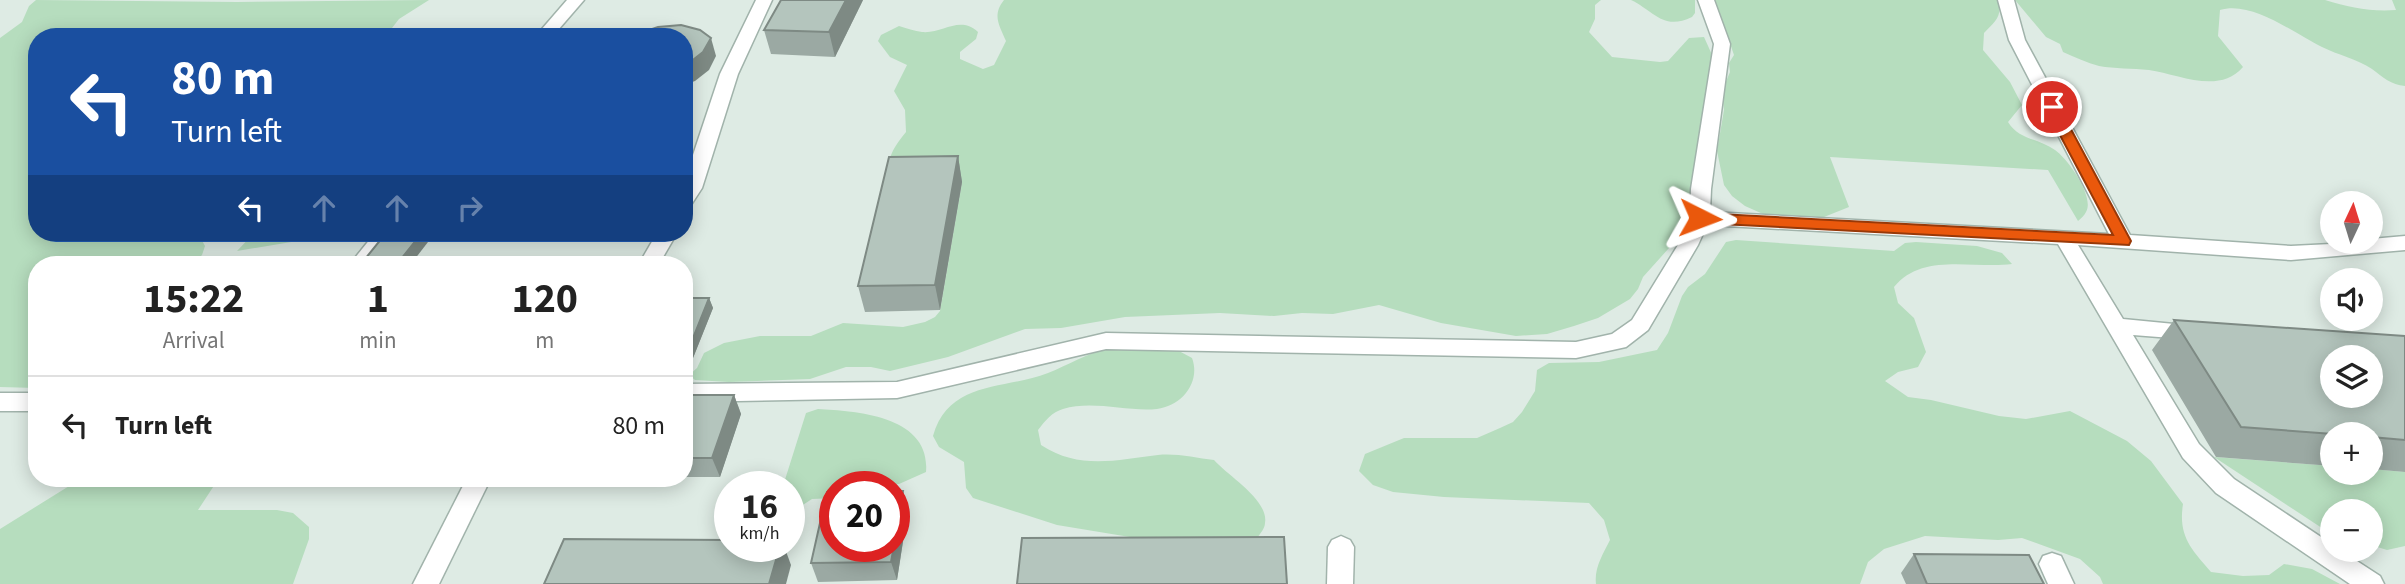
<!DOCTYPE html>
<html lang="en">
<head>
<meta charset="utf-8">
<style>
  body { margin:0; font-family:"Source Sans 3",sans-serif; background:#f6f6f6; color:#222; height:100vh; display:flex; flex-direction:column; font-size:26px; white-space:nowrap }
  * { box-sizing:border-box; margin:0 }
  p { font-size:23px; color:#767676 }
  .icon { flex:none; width:38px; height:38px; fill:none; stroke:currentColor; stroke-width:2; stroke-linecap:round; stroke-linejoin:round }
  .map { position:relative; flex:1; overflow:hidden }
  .side { position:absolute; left:28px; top:256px; width:665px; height:231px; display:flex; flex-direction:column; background:#fff; border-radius:28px; box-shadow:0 4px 18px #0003 }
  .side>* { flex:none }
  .banner { position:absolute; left:28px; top:28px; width:665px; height:214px; border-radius:28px; box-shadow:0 4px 18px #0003; background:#1a4fa0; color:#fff; overflow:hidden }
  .needle { width:46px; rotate:4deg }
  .buttons { position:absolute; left:2320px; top:191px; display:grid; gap:14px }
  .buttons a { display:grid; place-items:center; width:63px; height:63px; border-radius:50%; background:#fff; box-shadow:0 4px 18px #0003; font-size:35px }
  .speed { position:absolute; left:714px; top:471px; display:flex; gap:14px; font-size:35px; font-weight:700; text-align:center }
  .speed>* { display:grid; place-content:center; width:91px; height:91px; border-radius:50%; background:#fff; box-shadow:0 4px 18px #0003; line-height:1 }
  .speed small { font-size:18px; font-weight:400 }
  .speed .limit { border:10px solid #d22; background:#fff; color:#111 }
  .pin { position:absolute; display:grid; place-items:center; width:60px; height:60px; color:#fff; margin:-30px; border:4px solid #fff; border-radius:50%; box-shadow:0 2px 7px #0007 }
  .me { position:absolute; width:77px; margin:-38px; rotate:93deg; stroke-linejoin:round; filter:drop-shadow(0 0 5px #0008) }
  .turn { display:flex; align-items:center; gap:24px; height:147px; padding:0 28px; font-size:32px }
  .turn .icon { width:91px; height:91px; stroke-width:2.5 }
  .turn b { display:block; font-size:49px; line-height:60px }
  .lanes { display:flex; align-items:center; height:66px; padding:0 28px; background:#0003; justify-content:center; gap:35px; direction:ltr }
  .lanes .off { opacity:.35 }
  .eta { display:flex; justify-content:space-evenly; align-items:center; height:119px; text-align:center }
  .eta b { font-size:42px; font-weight:700; line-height:49px }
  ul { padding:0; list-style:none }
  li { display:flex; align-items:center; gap:21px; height:98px; padding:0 28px; border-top:2px solid #e0e0e0 }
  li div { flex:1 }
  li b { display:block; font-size:26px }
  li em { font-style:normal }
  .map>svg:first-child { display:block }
  .green { fill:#b6ddbe }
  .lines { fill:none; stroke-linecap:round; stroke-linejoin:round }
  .service-casing { stroke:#a1b3ab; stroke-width:3 }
  .service { fill:#fff; fill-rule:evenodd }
  .wall { fill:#9ba9a3 }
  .shaded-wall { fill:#7e8a84 }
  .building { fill:#b4c5bd; stroke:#7e8a84; stroke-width:2; fill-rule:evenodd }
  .route { fill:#ea580c; stroke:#983908; stroke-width:2 }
</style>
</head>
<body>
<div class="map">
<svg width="2405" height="584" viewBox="0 0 2405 584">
  <rect width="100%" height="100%" fill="#deebe4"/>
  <g class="green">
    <polygon points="36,0 237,2 429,0 399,19 385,37 37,37 37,233 198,233 205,246 202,255 193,264 37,264 37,388 0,387 0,38 22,22 29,6"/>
    <path d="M1004,0H1601L1595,5V19L1589,32L1612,57L1660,62L1668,61L1689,38L1704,37L1713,57L1708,100L1695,164L1693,199L1678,238L1643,277L1638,289L1630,299L1598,318L1574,326L1547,334L1516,336L1441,323L1379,305L1333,314L1302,313L1274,316L1220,313L1125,317L1061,328L1025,329L948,357L890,371L871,367H846L810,379L729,382L695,380L689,375L697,368L704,353L724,343L760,336H811L843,323L903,327L925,322L935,317L940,311L962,182L889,178C887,157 893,148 906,132L905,110L894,91L907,65L890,57L878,41L881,35L899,26C906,28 915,31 922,32C943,34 959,15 978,32L976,39L960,52V59L983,69L994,65L1006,41C999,25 992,15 1004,0Z"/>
    <path d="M1631,0H1695V13L1692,17C1663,31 1654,11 1631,0Z"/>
    <path d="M1715,0H1998C2003,16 1995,22 1984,33L1983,50L2010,82L2022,105L2008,122C2019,140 2038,138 2055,150C2068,159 2095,197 2086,212C2084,216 2081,218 2078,221L2048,170L1830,157L1849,207L1824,217H1785L1763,214L1745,206L1732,196L1724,185L1717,151L1724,110L1722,91L1730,72L1729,63L1734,55Z"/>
    <path d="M2015,0H2325C2349,7 2370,12 2396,10L2392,0H2405V86C2391,85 2383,77 2372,69C2357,59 2338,55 2322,47C2295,34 2252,0 2220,10L2218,36L2243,67C2219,95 2178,74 2149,70C2132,68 2115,69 2099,66C2087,63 2075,57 2063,52L2060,44L2046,37Z"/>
    <polygon points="254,233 321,233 315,238 237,251"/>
    <path d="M1736,240L1894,251L1905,243L1916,242L1977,246L2002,253L2012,264C1973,269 1922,252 1894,287L1898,303L1914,318L1926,352L1918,367L1898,372L1885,381L1908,397L1931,400L1999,416L2026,419L2070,411L2127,441L2151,461L2183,504C2178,536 2191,549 2211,572L2243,576L2269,575L2284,564L2312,569L2340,584H2103L2100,577L2080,559L2022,538L1998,540L1925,536L1884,549L1868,562L1860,584H1596C1594,568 1603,554 1610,540L1604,520L1589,503L1444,497L1393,492L1373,485L1359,471L1365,454L1404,438H1477L1500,428L1513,422L1522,412L1535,391L1537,370L1549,363L1599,362L1657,350L1668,333L1682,296L1688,287L1705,274L1726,242Z"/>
    <path d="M1108,348L1179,351L1192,358C1201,382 1182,406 1157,409C1127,412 1093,400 1063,409C1052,412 1045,421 1038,430L1041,445C1079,470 1116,460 1158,455C1176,453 1196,458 1214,460C1228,476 1269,500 1265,523C1265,528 1260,534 1257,538L1148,540L1057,525L973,498L966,488L964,462L939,447L933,436C949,380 1005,390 1048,373C1068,365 1086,354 1108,348Z"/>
    <path d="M818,409C857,411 931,416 926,472L899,484L835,486V498L812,499L789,514V486H783L806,413Z"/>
    <polygon points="2214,457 2333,466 2333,472 2371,472 2371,469 2405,472 2405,546 2387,550 2371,545 2371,511 2333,511 2333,535 2331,534"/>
    <polygon points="82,478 219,478 198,510 277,510 293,513 309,527 309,539 293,584 0,584 0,529"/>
  </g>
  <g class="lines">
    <defs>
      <g id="service">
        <polygon points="567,0 584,0 552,37 535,37"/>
        <polygon points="756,0 772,0 738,74 702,188 691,205 684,207 684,182 720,74"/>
        <polygon points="1698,0 1714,0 1730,44 1711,189 1710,212 2109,234 2009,40 1998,0 2014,0 2025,40 2130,235 2291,246 2371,242 2371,239 2405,236 2405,250 2291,260 2078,245 2123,319 2205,327 2208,332 2205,337 2197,340 2133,335 2199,444 2234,479 2333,545 2333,550 2340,550 2380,576 2384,584 2350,584 2216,493 2183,458 2058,244 1707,225 1698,245 1648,330 1626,347 1576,358 1106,349 897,398 684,402 684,384 897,382 1106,333 1576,342 1612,334 1632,320 1678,245 1690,218 1691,189 1714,44"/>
        <polygon points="375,233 396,233 371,264 350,264"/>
        <polygon points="657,233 677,233 659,264 639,264"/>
        <rect x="0" y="393" width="37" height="18"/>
        <polygon points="467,478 491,478 439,584 413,584"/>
        <polygon points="1341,536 1350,540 1354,547 1353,584 1327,584 1328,547 1332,540"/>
        <polygon points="2052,553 2061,556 2074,584 2048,584 2039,564 2043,556"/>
      </g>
    </defs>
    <use href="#service" class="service-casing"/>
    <use href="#service" class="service"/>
  </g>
  <g class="wall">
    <polygon points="863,0 835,57 771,54 764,30"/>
    <polygon points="958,156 962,182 940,310 865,312 858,286"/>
    <polygon points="684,298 709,298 713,308 693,358 684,358"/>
    <polygon points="2174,320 2405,336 2405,472 2371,469 2371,434 2333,434 2333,466 2216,457 2152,350"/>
    <polygon points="684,395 734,395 741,414 720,477 684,477"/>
    <polygon points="908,509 897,580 818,582 811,563"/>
    <polygon points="1914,554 2044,584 1906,584 1901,573"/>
  </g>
  <g class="shaded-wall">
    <polygon points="846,0 863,0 835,57 829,32"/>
    <polygon points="711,38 716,56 709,70 695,81 684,85 684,65"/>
    <polygon points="958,156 962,182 940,310 935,285"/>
    <polygon points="422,233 435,233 411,264 397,264"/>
    <polygon points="709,298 713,308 693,358 689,348"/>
    <polygon points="734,395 741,414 720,477 712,458"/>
    <polygon points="903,491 908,509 897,580 891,562"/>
    <polygon points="780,546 784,546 791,565 786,584 769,584"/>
  </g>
  <g class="building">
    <polygon points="781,0 846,0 829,32 764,30"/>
    <polygon points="681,25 700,30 711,38 703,52 689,63 684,65 684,37 634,37 637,34 658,27"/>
    <polygon points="958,156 935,285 858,286 889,157"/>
    <polygon points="386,233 422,233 397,264 361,264"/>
    <polygon points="684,298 709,298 689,348 684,348"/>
    <path d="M2174,320L2405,336V440L2371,437V434H2333L2241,427ZM2333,357H2371V396H2333Z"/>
    <polygon points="684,395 734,395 712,458 684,458"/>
    <polygon points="894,491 903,491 894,544"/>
    <polygon points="827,492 835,492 835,546 894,546 891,562 811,563"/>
    <polygon points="1284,537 1287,584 1017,584 1022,538"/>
    <polygon points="564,539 730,540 730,546 780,546 769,584 544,584"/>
    <polygon points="1914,554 2029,555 2044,584 1927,584"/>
  </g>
  <polygon class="route" points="2052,103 2059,107 2131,241 2129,245 1700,223 1692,218 1700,213 2113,235 2045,107"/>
</svg>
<div class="buttons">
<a><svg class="needle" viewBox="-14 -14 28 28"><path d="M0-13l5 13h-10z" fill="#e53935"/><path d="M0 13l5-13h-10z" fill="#767676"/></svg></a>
<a><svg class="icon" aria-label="sound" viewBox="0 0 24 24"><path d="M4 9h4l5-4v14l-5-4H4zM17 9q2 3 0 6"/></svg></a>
<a><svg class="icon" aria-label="layers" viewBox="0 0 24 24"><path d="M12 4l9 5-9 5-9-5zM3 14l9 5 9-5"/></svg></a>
<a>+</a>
<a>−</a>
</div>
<div class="speed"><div>16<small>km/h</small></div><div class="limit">20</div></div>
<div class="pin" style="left:2052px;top:107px;background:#d93025"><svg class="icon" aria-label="arrive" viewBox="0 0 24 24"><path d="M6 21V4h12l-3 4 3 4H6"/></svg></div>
<svg class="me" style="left:1700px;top:218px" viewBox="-20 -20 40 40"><path d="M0-17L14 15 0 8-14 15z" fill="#ea580c" stroke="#fff" stroke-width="4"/></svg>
<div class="banner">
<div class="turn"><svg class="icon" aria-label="left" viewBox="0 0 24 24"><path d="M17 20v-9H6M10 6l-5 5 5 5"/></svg><div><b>80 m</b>Turn left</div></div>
<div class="lanes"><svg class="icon" aria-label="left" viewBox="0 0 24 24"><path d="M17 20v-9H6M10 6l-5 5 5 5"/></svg><svg class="icon off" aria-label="ahead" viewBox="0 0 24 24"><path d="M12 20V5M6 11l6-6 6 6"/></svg><svg class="icon off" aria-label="ahead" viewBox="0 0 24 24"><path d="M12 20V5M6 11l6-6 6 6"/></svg><svg class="icon off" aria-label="right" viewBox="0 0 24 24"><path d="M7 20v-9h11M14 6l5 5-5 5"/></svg></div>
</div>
<section class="side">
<div class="eta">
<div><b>15:22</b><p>Arrival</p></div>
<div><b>1</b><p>min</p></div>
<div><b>120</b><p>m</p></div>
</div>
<ul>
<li><svg class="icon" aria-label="left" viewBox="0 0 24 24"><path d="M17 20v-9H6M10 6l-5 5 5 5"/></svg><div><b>Turn left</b></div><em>80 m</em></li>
</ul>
</section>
</div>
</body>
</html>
